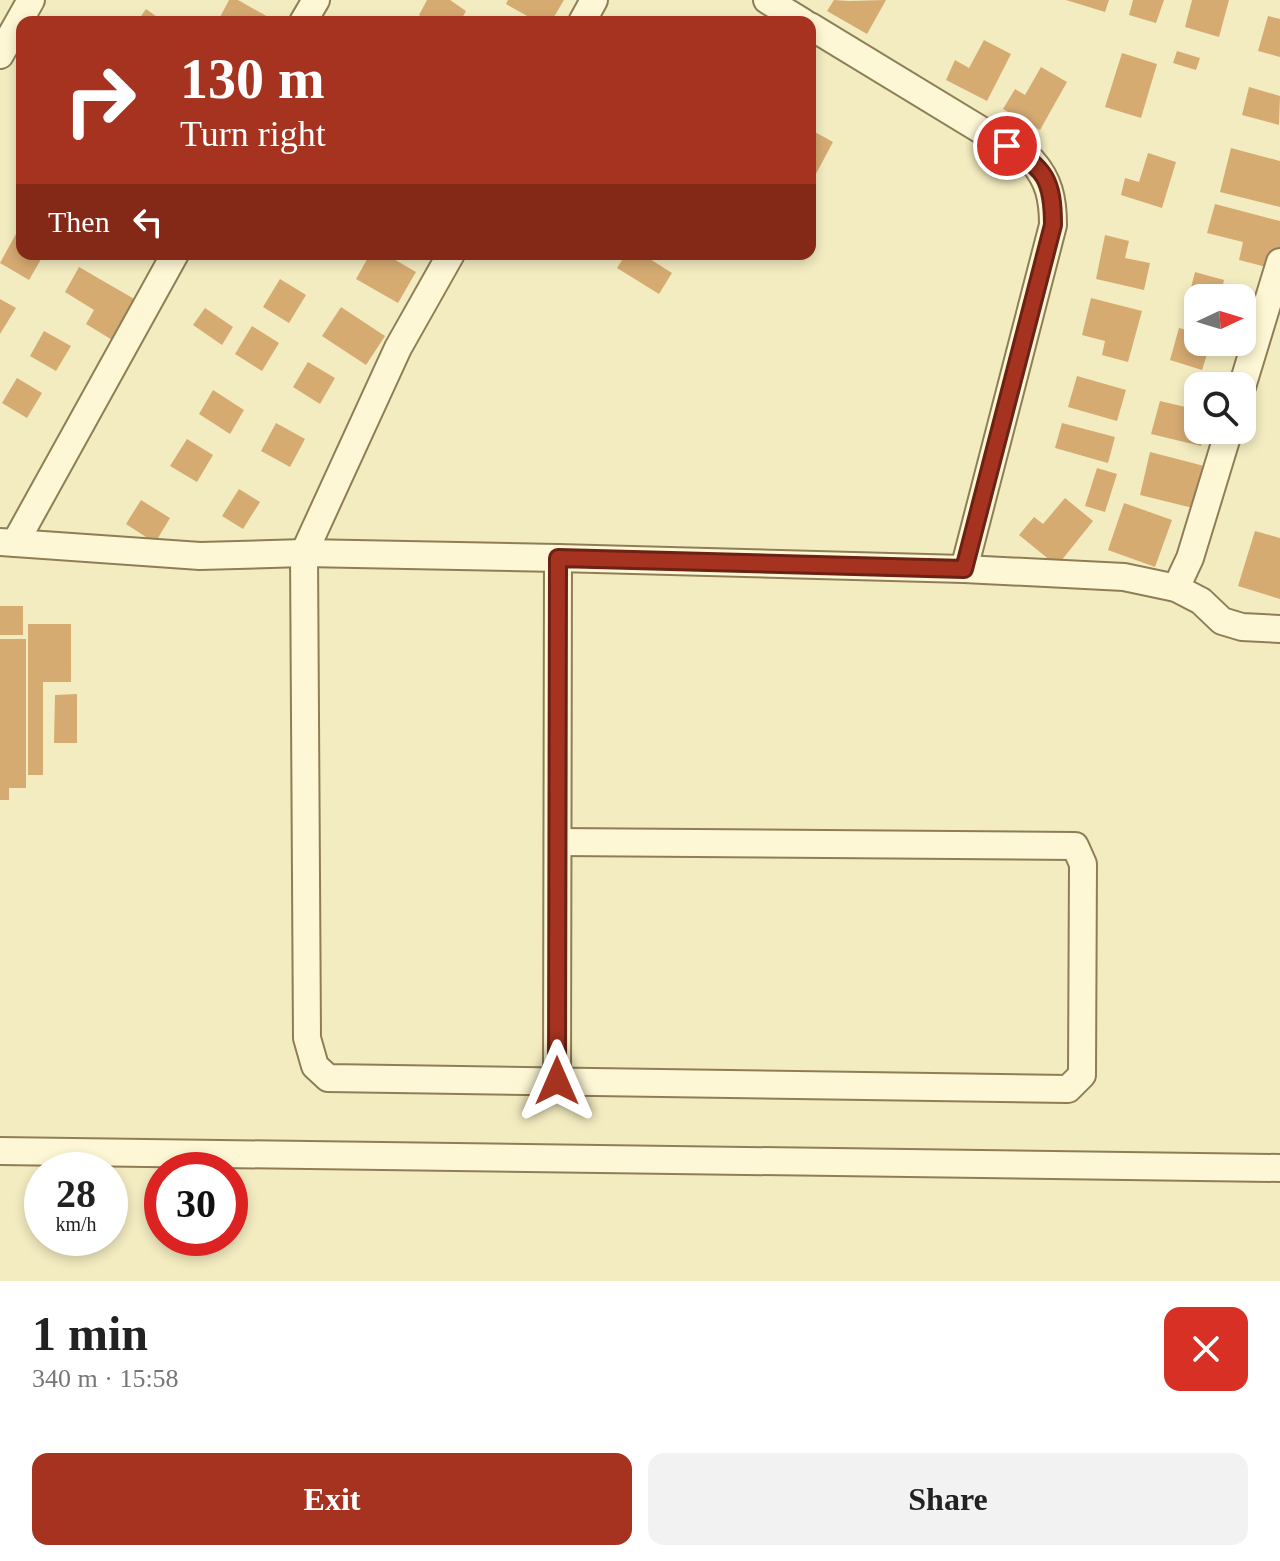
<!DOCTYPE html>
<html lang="en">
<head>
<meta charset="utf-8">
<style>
  body { margin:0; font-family:"Times New Roman",serif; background:#f2f2f2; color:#222; height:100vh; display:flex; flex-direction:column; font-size:30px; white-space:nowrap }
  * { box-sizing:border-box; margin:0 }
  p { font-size:26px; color:#767676 }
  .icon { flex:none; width:44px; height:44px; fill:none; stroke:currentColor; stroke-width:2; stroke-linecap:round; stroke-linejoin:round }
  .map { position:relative; height:1281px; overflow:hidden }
  .panel { display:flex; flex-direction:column; background:#fff; flex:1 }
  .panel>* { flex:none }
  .top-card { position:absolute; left:16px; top:16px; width:800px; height:244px; border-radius:16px; box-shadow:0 4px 12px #0003; background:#a5331f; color:#fff; overflow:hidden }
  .needle { width:52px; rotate:86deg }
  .tools { position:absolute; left:1184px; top:284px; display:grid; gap:16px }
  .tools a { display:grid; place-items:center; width:72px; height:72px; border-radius:16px; background:#fff; box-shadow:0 4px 12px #0003; font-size:40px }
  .speed { position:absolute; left:24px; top:1152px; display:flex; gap:16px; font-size:40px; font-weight:700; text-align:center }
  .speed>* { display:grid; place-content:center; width:104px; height:104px; border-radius:50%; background:#fff; box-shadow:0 4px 12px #0003; line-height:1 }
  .speed small { font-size:20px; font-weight:400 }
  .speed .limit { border:12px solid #d22; background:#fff; color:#111 }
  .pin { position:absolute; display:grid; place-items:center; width:68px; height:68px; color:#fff; margin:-34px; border:4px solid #fff; border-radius:50%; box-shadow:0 2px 8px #0007 }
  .me { position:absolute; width:88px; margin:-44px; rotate:0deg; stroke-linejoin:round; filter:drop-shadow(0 0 6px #0008) }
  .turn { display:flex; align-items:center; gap:28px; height:168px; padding:0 32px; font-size:36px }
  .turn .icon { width:104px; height:104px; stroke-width:2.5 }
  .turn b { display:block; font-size:56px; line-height:68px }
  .then { display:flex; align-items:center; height:76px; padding:0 32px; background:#0003; gap:16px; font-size:30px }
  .round { display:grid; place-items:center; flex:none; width:84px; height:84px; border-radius:16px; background:#f2f2f2 }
  .overview { display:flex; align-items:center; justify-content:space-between; height:136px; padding:0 32px }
  h1 { font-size:48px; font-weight:800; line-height:60px }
  .primary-button { display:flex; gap:16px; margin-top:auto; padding:16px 32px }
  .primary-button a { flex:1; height:92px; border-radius:16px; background:#a5331f; color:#fff; font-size:32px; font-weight:800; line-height:92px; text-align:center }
  .primary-button a+a { background:#f2f2f2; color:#222 }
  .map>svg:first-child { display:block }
  .building { fill:#d6ab72 }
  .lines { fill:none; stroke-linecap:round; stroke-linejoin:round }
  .minor-casing { stroke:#8f7d56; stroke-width:30 }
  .minor { stroke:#fdf7d5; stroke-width:26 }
  .route-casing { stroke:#6b2114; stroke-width:20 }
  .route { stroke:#a5331f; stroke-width:14 }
</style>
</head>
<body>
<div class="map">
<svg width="1280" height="1281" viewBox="0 0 1280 1281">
  <rect width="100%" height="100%" fill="#f3ecc1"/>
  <g class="building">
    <polygon points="229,0 238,0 277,22 220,22 218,21"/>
    <polygon points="427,0 450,0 466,11 460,22 430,22 419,15"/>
    <polygon points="508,0 564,0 551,22 538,22 506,4"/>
    <polygon points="834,0 849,1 886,0 867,34 827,11"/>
    <polygon points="1066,0 1109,0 1105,12"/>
    <polygon points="1133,0 1164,0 1156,23 1129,15"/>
    <polygon points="1192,0 1229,0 1219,37 1185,27"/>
    <polygon points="146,9 164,22 137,22"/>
    <polygon points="1268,16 1280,19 1280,57 1258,51"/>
    <polygon points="984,40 1011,54 987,101 946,80 955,60 969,68"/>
    <polygon points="1177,51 1200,58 1196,70 1173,63"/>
    <polygon points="1122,53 1157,64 1141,118 1105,107"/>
    <polygon points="1041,67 1067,82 1040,130 1003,109 1015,89 1025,95"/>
    <polygon points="1249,87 1280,96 1279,125 1242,115"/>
    <polygon points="813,131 833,142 810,185 810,136"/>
    <polygon points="1231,148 1280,161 1280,207 1220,192"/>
    <polygon points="1148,153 1176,162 1162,208 1121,195 1125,178 1139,182"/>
    <polygon points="1215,204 1280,221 1280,247 1274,269 1239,260 1243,242 1207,233"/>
    <polygon points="17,232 22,235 22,254 44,254 29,280 0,263"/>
    <polygon points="1105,235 1129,241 1125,258 1150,263 1144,290 1096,279"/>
    <polygon points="370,254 385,254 416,272 398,303 356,279"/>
    <polygon points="626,254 642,254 672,273 659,294 617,268"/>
    <polygon points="79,267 136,300 114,341 86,324 94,310 65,292"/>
    <polygon points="1195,272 1224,280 1220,298 1198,298 1198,310 1186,307"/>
    <polygon points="280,279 306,295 289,323 263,307"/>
    <polygon points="1091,298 1142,311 1128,362 1102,355 1105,341 1082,335"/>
    <polygon points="0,299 16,308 0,334"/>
    <polygon points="341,307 385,336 366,365 322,336"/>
    <polygon points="205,308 233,327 222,345 193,325"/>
    <polygon points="252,326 279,343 262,371 235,354"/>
    <polygon points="1179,328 1198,333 1198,342 1211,342 1202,370 1170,360"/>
    <polygon points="44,331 71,346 56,371 30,356"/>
    <polygon points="308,362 335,378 320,404 293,387"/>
    <polygon points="1077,376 1126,390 1117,421 1068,407"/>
    <polygon points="17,378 42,393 27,418 2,403"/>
    <polygon points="213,390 244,410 230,434 199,414"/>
    <polygon points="1160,401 1198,410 1198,430 1205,430 1201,446 1151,434"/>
    <polygon points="276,423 305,439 290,467 261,451"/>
    <polygon points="1062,423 1115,437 1108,463 1055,448"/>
    <polygon points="187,439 213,455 197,482 170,466"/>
    <polygon points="1150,452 1212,468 1201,510 1140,495"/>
    <polygon points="1097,468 1117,474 1105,512 1085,506"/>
    <polygon points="239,489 260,502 243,529 222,516"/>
    <polygon points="1065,498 1093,521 1057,566 1019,535 1034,517 1043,524"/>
    <polygon points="141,500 170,518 155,543 126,524"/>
    <polygon points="1124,503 1172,520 1155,567 1108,550"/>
    <polygon points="1255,531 1280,538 1280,599 1238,586"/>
    <rect x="0" y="606" width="23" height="29"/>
    <polygon points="28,624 71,624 71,682 43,682 43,775 28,775"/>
    <polygon points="0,639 26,639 26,788 9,788 9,800 0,800"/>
    <polygon points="77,694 77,743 54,743 55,695"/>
  </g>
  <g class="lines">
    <defs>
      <g id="minor">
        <polyline points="767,0 803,22"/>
        <polyline points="303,22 316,0"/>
        <polyline points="582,22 594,0"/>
        <path d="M810,26L1032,161C1049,180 1053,199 1053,225L964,569"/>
        <polyline points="0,55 31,0"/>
        <polyline points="451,254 398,348 304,553 307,1038 315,1066 328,1078 1068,1089 1082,1075 1083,864 1075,846 558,842"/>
        <polyline points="1242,387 1280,262"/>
        <polyline points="0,542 200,556 304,553 558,558 964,569 1124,577 1176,588 1201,601 1222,621 1242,627 1280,629"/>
        <polyline points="15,543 175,254"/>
        <polyline points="1176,588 1190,558 1229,430"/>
        <polyline points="557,1081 558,558"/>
        <polyline points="0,1151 1280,1168"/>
      </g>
    </defs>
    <use href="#minor" class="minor-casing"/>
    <use href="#minor" class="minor"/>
  </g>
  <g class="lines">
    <defs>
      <path id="route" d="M557,1081L558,558L964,569L1053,225C1053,180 1045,168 1007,146"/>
    </defs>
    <use href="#route" class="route-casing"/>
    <use href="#route" class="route"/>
  </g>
</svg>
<div class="tools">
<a><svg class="needle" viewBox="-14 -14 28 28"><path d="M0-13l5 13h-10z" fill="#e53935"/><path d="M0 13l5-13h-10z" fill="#767676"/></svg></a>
<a><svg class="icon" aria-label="search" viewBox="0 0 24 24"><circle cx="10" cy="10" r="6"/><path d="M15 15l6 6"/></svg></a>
</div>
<div class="speed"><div>28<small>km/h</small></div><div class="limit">30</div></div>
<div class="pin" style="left:1007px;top:146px;background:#d93025"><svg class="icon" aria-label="arrive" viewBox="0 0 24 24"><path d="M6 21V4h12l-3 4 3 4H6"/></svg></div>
<svg class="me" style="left:557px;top:1081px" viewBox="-20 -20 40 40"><path d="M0-17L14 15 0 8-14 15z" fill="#a5331f" stroke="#fff" stroke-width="4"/></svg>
<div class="top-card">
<div class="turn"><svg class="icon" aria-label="right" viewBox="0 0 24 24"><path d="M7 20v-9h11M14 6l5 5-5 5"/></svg><div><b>130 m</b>Turn right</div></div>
<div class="then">Then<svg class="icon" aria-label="left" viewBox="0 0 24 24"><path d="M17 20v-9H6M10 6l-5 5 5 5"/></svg></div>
</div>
</div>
<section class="panel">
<div class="overview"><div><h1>1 min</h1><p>340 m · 15:58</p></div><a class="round" style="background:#d93025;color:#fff"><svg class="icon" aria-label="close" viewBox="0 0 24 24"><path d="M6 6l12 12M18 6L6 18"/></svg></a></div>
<div class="primary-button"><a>Exit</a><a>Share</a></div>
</section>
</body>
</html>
